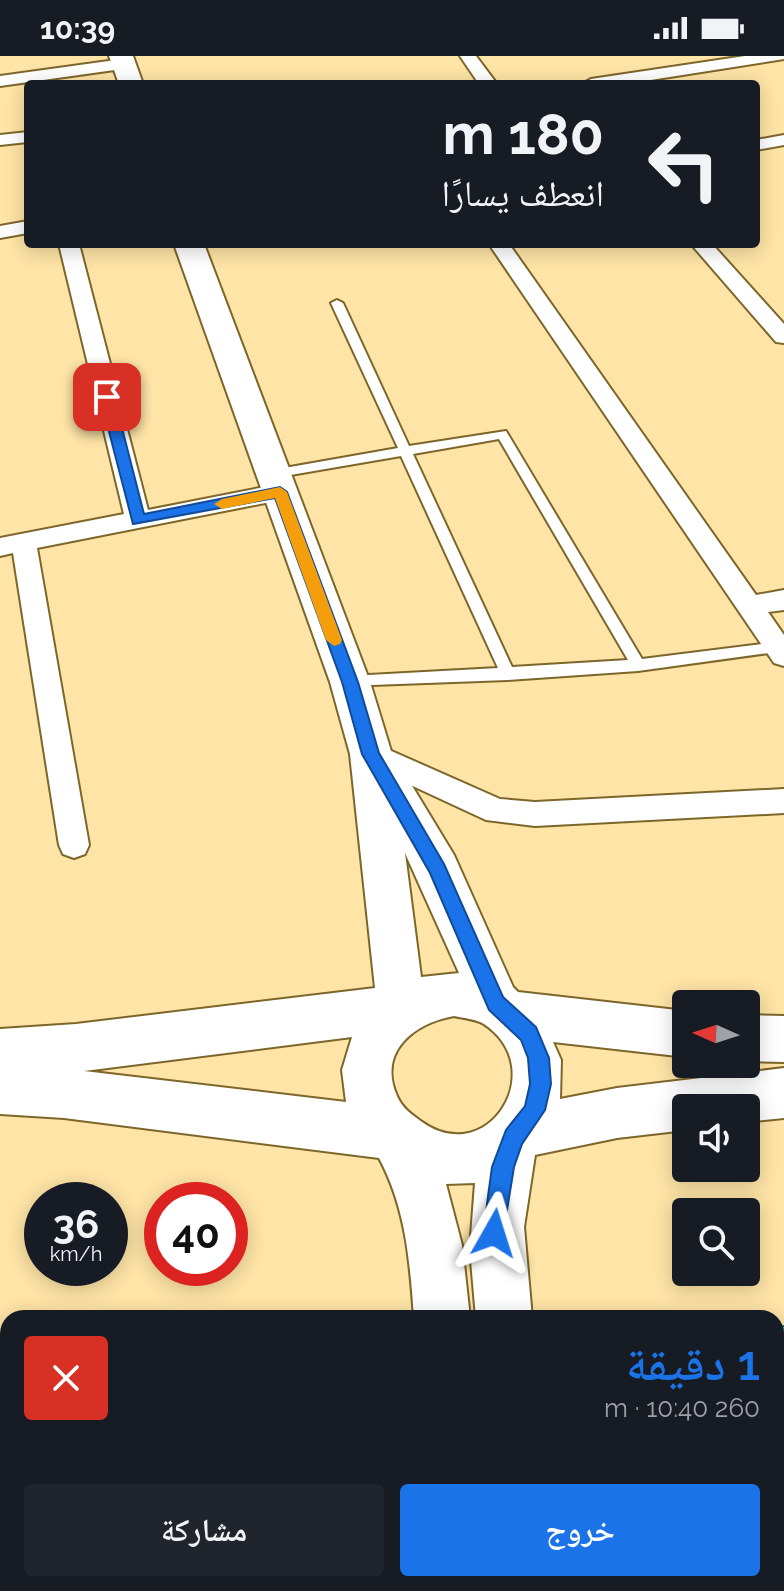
<!DOCTYPE html>
<html lang="ar">
<head>
<meta charset="utf-8">
<style>
  body { margin:0; font-family:Raleway,"Noto Naskh Arabic",sans-serif; background:#20242c; color:#f1f3f6; direction:rtl; height:100vh; display:flex; flex-direction:column; font-size:30px; white-space:nowrap }
  * { box-sizing:border-box; margin:0 }
  p { font-size:26px; color:#9ea1a6 }
  .icon { flex:none; width:44px; height:44px; fill:none; stroke:currentColor; stroke-width:2; stroke-linecap:round; stroke-linejoin:round }
  .map { position:relative; flex:1; overflow:hidden; direction:ltr }
  .drawer { position:absolute; left:0px; top:1254px; width:784px; height:282px; display:flex; flex-direction:column; background:#171b24; border-radius:24px 24px 0 0; box-shadow:0 4px 20px #0003; direction:rtl }
  .drawer>* { flex:none }
  .hud { position:absolute; left:24px; top:24px; width:736px; height:168px; border-radius:8px; box-shadow:0 4px 20px #0003; direction:rtl; background:#171b24; color:#f1f3f6; overflow:hidden }
  .needle { width:52px; rotate:273deg }
  .buttons { position:absolute; left:672px; top:934px; display:grid; gap:16px }
  .buttons a { display:grid; place-items:center; width:88px; height:88px; border-radius:8px; background:#171b24; box-shadow:0 4px 20px #0003; font-size:40px }
  .speed { position:absolute; left:24px; top:1126px; display:flex; gap:16px; font-size:40px; font-weight:700; text-align:center }
  .speed>* { display:grid; place-content:center; width:104px; height:104px; border-radius:50%; background:#171b24; box-shadow:0 4px 20px #0003; line-height:1 }
  .speed small { font-size:20px; font-weight:400 }
  .speed .limit { border:12px solid #d22; background:#fff; color:#111 }
  .pin { position:absolute; display:grid; place-items:center; width:68px; height:68px; color:#fff; margin:-34px; border-radius:16px; box-shadow:0 4px 12px #0006 }
  .me { position:absolute; width:88px; margin:-44px; rotate:6deg; stroke-linejoin:round; filter:drop-shadow(0 0 6px #0008) }
  .turn { display:flex; align-items:center; gap:28px; height:168px; padding:0 24px; font-size:36px }
  .turn .icon { width:104px; height:104px; stroke-width:2.5 }
  .turn b { display:block; font-size:56px; line-height:68px }
  .round { display:grid; place-items:center; flex:none; width:84px; height:84px; border-radius:8px; background:#20242c }
  .summary { display:flex; align-items:center; justify-content:space-between; height:136px; padding:0 24px }
  h1 { font-size:48px; font-weight:600; line-height:60px; color:#1a73e8 }
  .action { display:flex; gap:16px; margin-top:auto; padding:16px 24px }
  .action a { flex:1; height:92px; border-radius:8px; background:#1a73e8; color:#fff; font-size:32px; font-weight:600; line-height:92px; text-align:center }
  .action a+a { background:#20242c; color:#f1f3f6 }
  .status { display:flex; justify-content:space-between; align-items:center; height:56px; padding:0 40px; background:#171b24; direction:ltr }
  .status svg { height:22px; fill:currentColor }
  .map>svg:first-child { display:block }
  .lines { fill:none; stroke-linecap:round; stroke-linejoin:round }
  .lane-casing { stroke:#7d662a; stroke-width:4 }
  .street-casing { stroke:#7d662a; stroke-width:4 }
  .secondary-casing { stroke:#7d662a; stroke-width:4 }
  .highway-casing { stroke:#297274; stroke-width:4 }
  .lane { fill:#fff; fill-rule:evenodd }
  .street { fill:#fff; fill-rule:evenodd }
  .secondary { fill:#fff; fill-rule:evenodd }
  .highway { fill:#2aa0b0; fill-rule:evenodd }
  .route { fill:#1a73e8; stroke:#114b97; stroke-width:2 }
  .slow { fill:#f59e0b }
</style>
</head>
<body>
<div class="status"><b>10:39</b><svg viewBox="0 0 49 12"><path d="M0 12V9h3v3zM5 12V6h3v6zM10 12V3h3v9zM15 12V0h3v12zM26 1h20v11H26zM47 4h2v5h-2z"/></svg></div>
<div class="map">
<svg width="784" height="1535" viewBox="0 0 784 1535">
  <rect width="100%" height="100%" fill="#fee4a6"/>
  <g class="lines">
    <defs>
      <path id="lane" d="M337,244L343,247L409,390L506,375L642,603L778,586L783,587V595L638,615L508,624L345,630L343,626L350,620L498,612L401,400L273,422L267,418L273,414L398,392L331,247ZM499,383L628,604L512,611L413,398Z"/>
      <g id="street">
        <polygon points="460,0 476,0 497,28 479,28"/>
        <polygon points="745,0 784,0 784,3 625,28 582,28 591,23"/>
        <polygon points="123,3 131,8 129,12 0,30 0,20"/>
        <polygon points="28,76 28,86 0,89 0,79"/>
        <polygon points="784,79 784,89 756,94 756,84"/>
        <polygon points="28,165 28,177 0,182 0,170"/>
        <polygon points="59,188 79,188 148,454 280,428 289,430 292,436 289,442 280,444 37,492 89,789 85,798 74,802 63,798 59,789 13,497 0,500 0,482 124,458"/>
        <polygon points="489,188 509,188 756,539 784,534 784,554 768,556 784,579 784,610 774,607"/>
        <polygon points="691,188 712,188 784,268 784,287 776,286"/>
        <polygon points="371,686 500,743 535,746 784,733 784,757 535,770 486,764 361,706 357,698 361,690"/>
      </g>
      <g id="secondary">
        <polygon points="109,0 133,0 143,28 119,28"/>
        <path d="M174,188H204L370,626L391,695L454,799L513,931L518,936L686,955V1001L553,986L561,1004L560,1043L617,1032L784,1012V1062L746,1066V1052H686V1074L617,1082L535,1099L524,1171L532,1262H476L470,1193L475,1127L446,1128L462,1189L470,1262H414C410,1206 406,1152 379,1102L64,1062L0,1058V973L76,968L375,932L350,698L330,626ZM405,797L459,917L421,921ZM454,960C463,962 476,963 484,968C551,1013 488,1113 422,1066C411,1058 402,1052 397,1040C377,995 415,967 454,960ZM352,981L342,1014L346,1046L84,1015Z"/>
        <polygon points="746,959 784,960 784,1006 746,1005"/>
        <polygon points="432,1528 496,1528 497,1535 433,1535"/>
        <polygon points="503,1528 567,1528 568,1535 504,1535"/>
      </g>
      <g id="highway">
        <rect x="776" y="1271" width="8" height="58"/>
        <rect x="0" y="1288" width="8" height="58"/>
      </g>
    </defs>
    <use href="#lane" class="lane-casing"/>
    <use href="#street" class="street-casing"/>
    <use href="#secondary" class="secondary-casing"/>
    <use href="#highway" class="highway-casing"/>
    <use href="#lane" class="lane"/>
    <use href="#street" class="street"/>
    <use href="#secondary" class="secondary"/>
    <use href="#highway" class="highway"/>
  </g>
  <polygon class="route" points="107,337 114,341 144,458 280,431 287,436 358,626 379,697 444,808 503,941 536,971 549,1002 551,1028 545,1054 522,1088 514,1111 502,1185 494,1189 486,1185 483,1177 492,1111 506,1074 525,1050 530,1028 528,1002 521,984 489,954 430,817 362,698 342,626 275,442 133,468 100,341"/>
  <polygon class="slow" points="280,431 287,436 342,584 340,588 334,590 326,584 275,442 222,453 214,448 222,443"/>
</svg>
<div class="buttons">
<a><svg class="needle" viewBox="-14 -14 28 28"><path d="M0-13l5 13h-10z" fill="#e53935"/><path d="M0 13l5-13h-10z" fill="#9ea1a6"/></svg></a>
<a><svg class="icon" aria-label="sound" viewBox="0 0 24 24"><path d="M4 9h4l5-4v14l-5-4H4zM17 9q2 3 0 6"/></svg></a>
<a><svg class="icon" aria-label="search" viewBox="0 0 24 24"><circle cx="10" cy="10" r="6"/><path d="M15 15l6 6"/></svg></a>
</div>
<div class="speed"><div>36<small>km/h</small></div><div class="limit">40</div></div>
<div class="pin" style="left:107px;top:341px;background:#d93025"><svg class="icon" aria-label="arrive" viewBox="0 0 24 24"><path d="M6 21V4h12l-3 4 3 4H6"/></svg></div>
<svg class="me" style="left:494px;top:1177px" viewBox="-20 -20 40 40"><path d="M0-17L14 15 0 8-14 15z" fill="#1a73e8" stroke="#fff" stroke-width="4"/></svg>
<div class="hud">
<div class="turn"><svg class="icon" aria-label="left" viewBox="0 0 24 24"><path d="M17 20v-9H6M10 6l-5 5 5 5"/></svg><div><b>180 m</b>انعطف يسارًا</div></div>
</div>
<section class="drawer">
<div class="summary"><div><h1>1 دقيقة</h1><p>260 m · 10:40</p></div><a class="round" style="background:#d93025;color:#fff"><svg class="icon" aria-label="close" viewBox="0 0 24 24"><path d="M6 6l12 12M18 6L6 18"/></svg></a></div>
<div class="action"><a>خروج</a><a>مشاركة</a></div>
</section>
</div>
</body>
</html>
